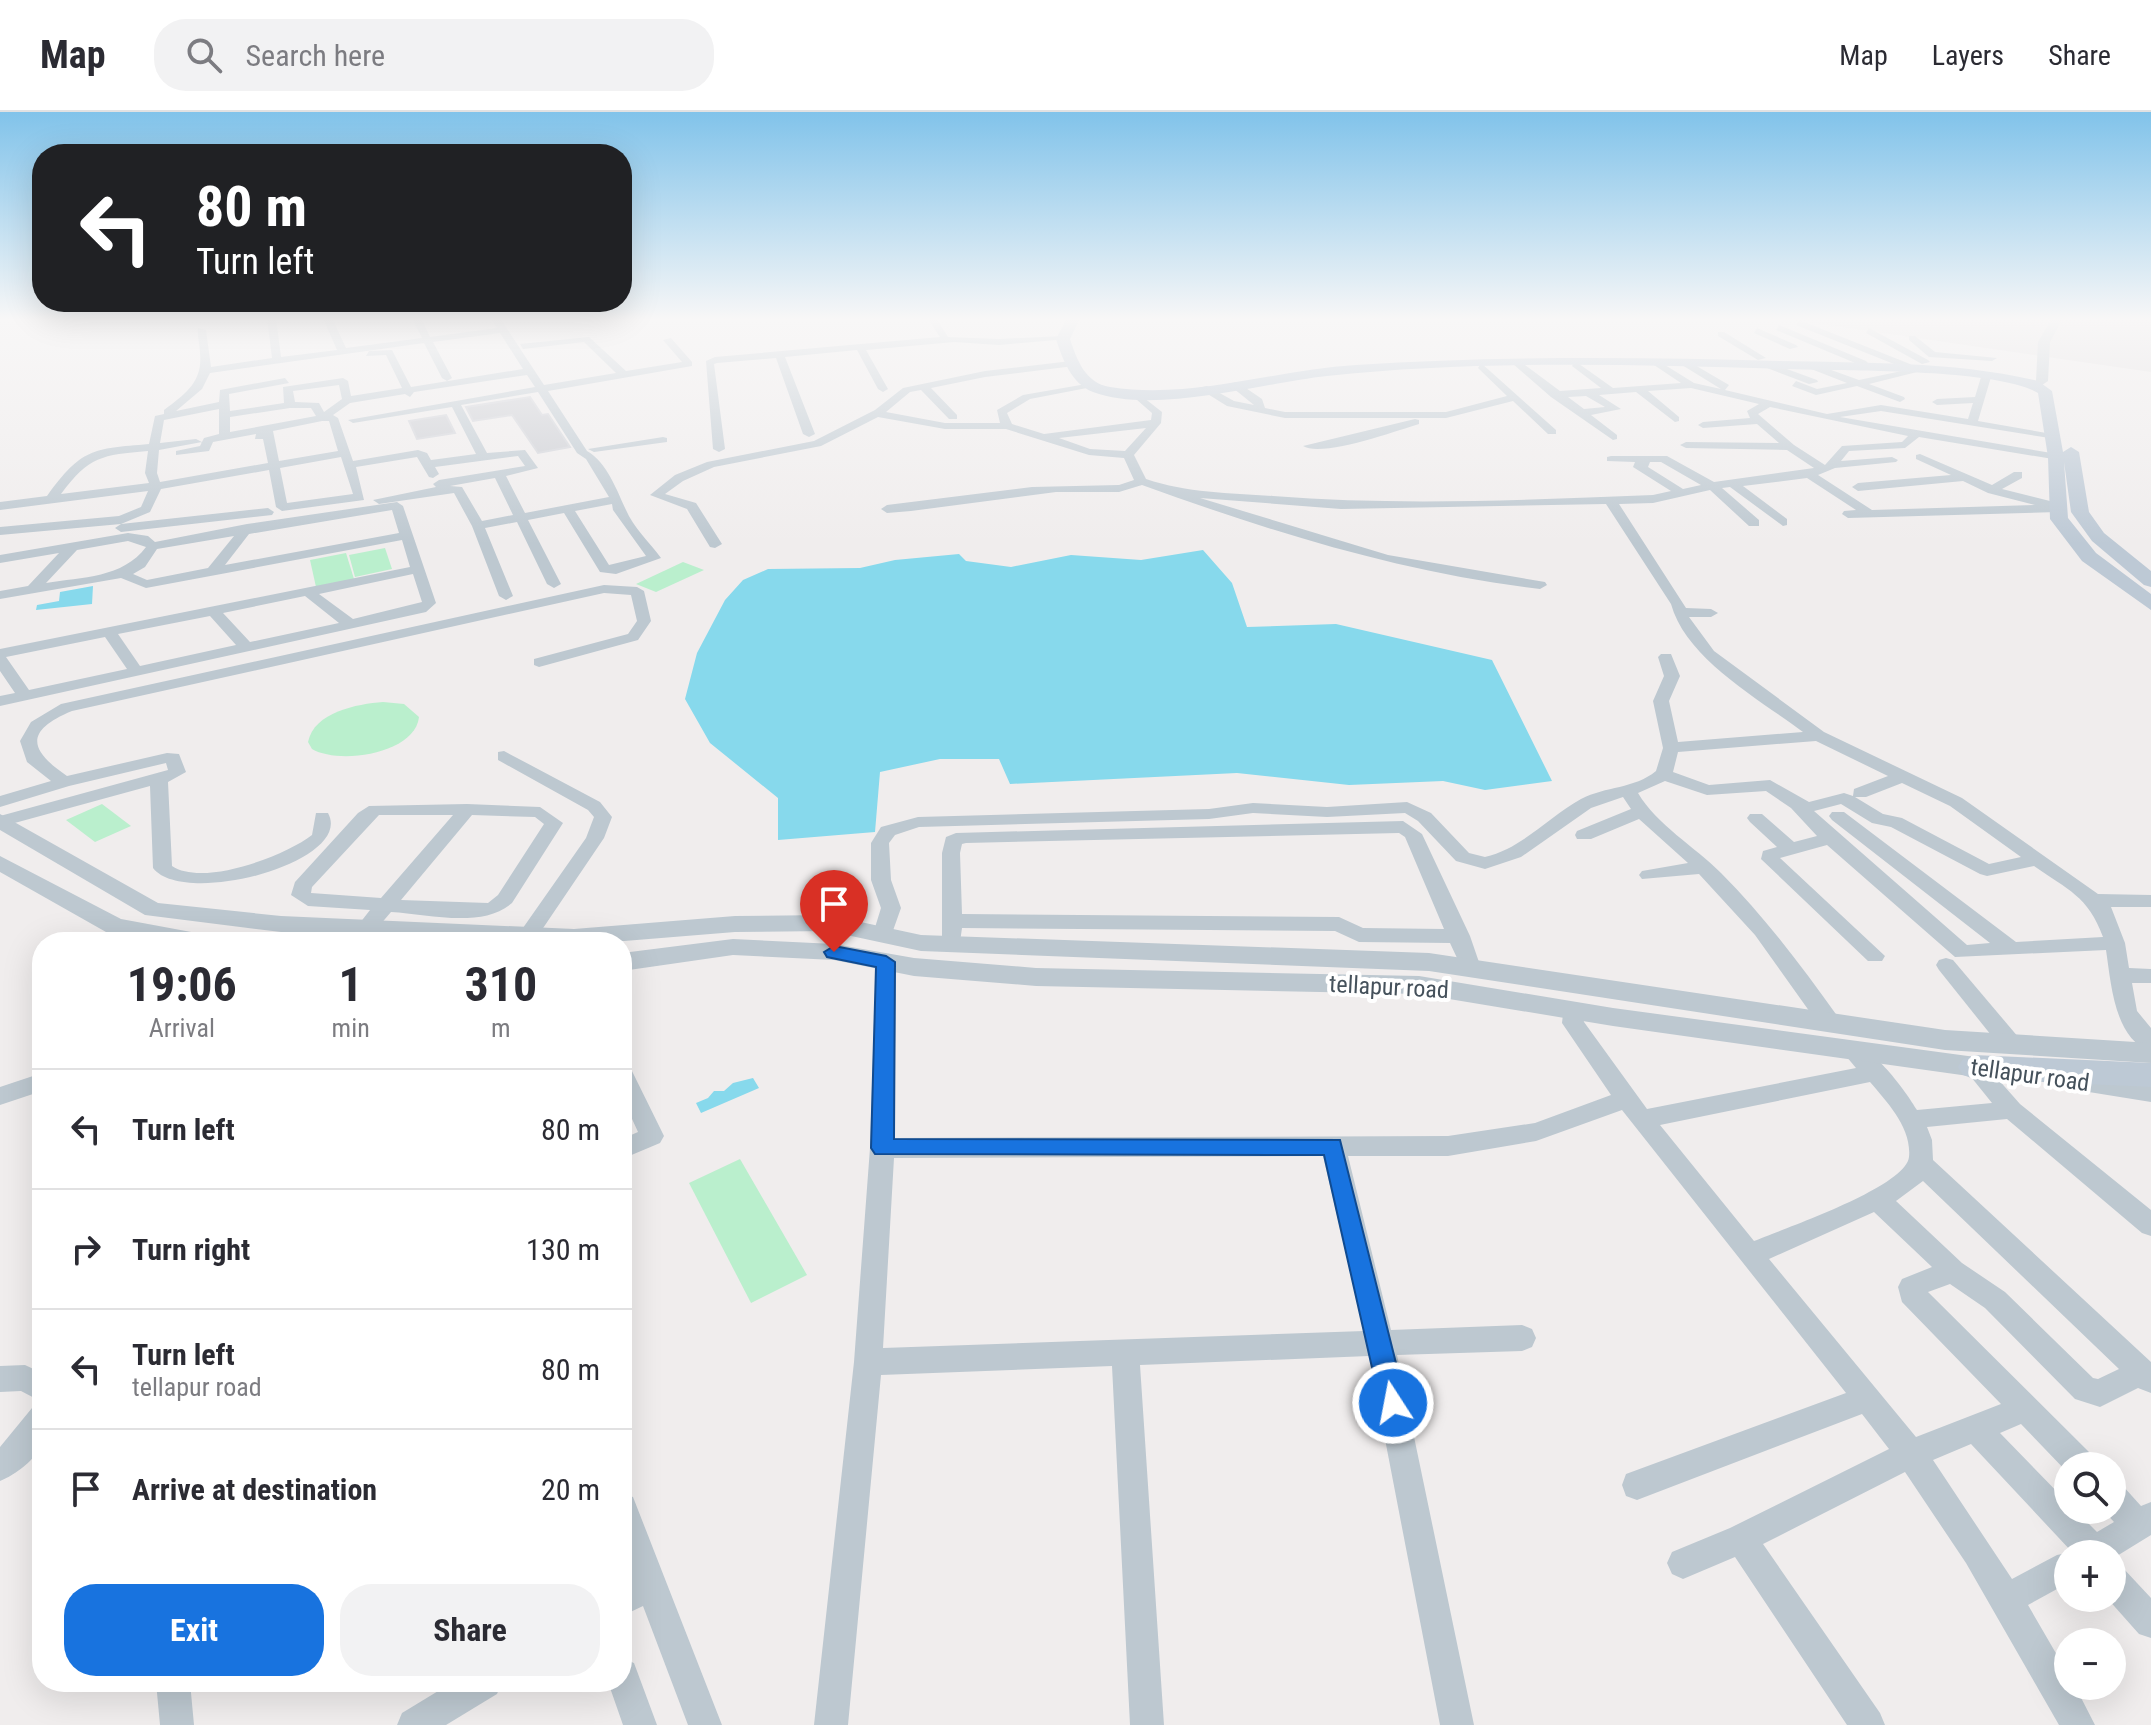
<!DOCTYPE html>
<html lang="en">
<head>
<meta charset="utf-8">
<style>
  body { margin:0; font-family:"Roboto Condensed",sans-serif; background:#f2f2f3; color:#2b2b33; height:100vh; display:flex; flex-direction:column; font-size:30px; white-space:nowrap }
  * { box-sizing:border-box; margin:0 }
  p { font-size:26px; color:#7c7c81 }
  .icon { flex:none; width:44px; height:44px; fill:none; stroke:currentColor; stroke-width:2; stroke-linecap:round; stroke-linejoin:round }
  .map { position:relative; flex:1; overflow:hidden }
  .panel { position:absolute; left:32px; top:820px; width:600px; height:760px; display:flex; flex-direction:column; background:#fff; border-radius:32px; box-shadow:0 8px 32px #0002 }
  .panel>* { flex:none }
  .banner { position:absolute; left:32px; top:32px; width:600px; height:168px; border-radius:32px; box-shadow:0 8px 32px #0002; background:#202124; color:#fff; overflow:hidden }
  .fabs { position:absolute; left:2054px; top:1340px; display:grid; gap:16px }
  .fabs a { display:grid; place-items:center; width:72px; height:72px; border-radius:50%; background:#fff; box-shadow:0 8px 32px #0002; font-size:40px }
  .pin { position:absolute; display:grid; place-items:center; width:68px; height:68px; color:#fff; margin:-82px -34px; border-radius:50% 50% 50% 0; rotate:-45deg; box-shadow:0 0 8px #0007 }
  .pin .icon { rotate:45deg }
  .me { position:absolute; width:88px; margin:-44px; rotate:349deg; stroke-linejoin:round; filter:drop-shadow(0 0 6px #0008) }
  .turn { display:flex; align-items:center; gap:28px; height:168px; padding:0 32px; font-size:36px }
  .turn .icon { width:104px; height:104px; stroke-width:2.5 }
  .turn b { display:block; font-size:56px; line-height:68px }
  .eta { display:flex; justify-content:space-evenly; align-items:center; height:136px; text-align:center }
  .eta b { font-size:48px; font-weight:700; line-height:56px }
  .cta { display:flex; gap:16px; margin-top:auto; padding:16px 32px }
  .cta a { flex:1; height:92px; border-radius:32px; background:#1873df; color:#fff; font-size:32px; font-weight:700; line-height:92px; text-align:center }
  .cta a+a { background:#f2f2f3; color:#2b2b33 }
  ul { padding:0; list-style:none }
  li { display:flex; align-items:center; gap:24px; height:120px; padding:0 32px; border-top:2px solid #e1e1e2 }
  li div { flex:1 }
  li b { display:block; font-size:30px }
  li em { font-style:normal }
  header { display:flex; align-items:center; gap:48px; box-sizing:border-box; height:112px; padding:0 40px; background:#fff; border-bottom:2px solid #e1e1e2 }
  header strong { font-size:38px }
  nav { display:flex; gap:44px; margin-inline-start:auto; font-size:28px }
  .search { width:560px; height:72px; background:#f2f2f3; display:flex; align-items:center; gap:20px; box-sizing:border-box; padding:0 28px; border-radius:32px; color:#7c7c81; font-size:30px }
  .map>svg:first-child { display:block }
  .education { fill:#e1dedf }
  .green { fill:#baefcd }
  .water { fill:#87d9ec }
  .building { fill:#caccd2; stroke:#d1d3d9; stroke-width:2 }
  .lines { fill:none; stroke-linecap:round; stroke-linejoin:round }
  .minor { fill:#bdc8d0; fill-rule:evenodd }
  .tertiary { fill:#bdc8d0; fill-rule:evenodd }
  .secondary { fill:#bdc9d5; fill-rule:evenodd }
  .route { fill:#1873df; stroke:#104b91; stroke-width:2 }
  .labels { text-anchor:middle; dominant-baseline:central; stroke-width:8; stroke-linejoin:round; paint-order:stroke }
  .street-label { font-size:24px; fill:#45515b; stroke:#fff }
</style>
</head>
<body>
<header>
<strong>Map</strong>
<div class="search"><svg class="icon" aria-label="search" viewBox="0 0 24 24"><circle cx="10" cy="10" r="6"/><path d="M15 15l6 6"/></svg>Search here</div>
<nav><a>Map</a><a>Layers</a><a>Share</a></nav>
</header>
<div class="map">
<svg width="2151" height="1613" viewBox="0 0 2151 1613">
  <rect width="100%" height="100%" fill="#f0eded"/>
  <polygon class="education" points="1780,206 2151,206 2151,260"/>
  <g class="green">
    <polygon points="385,436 392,457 355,465 349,443"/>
    <polygon points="346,441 354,467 316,475 310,448"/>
    <polygon points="683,450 704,458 656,480 636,472"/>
    <path d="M383,590L404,592L419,605C415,642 339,653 312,637L308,630C314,600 357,592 383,590Z"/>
    <polygon points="102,692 131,714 95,730 66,708"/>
    <polygon points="740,1047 807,1163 751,1191 689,1071"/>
  </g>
  <g class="water">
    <polygon points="1203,438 1232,471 1247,515 1336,512 1492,548 1552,669 1485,678 1443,669 1349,673 1237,661 1010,672 999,647 940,647 880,660 875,720 778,728 778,686 710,631 685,587 697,541 725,488 743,468 768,457 860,456 895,448 959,442 966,449 1011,455 1071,443 1141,448"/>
    <polygon points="93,474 92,492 36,498 37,493 59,489 60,480"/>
    <polygon points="753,966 759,976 701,1001 696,991 708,986 714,979 724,979 733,971"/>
  </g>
  <g class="building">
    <polygon points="530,285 542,303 548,302 570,335 538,341 512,303 473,309 466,295"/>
    <polygon points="446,303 455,321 417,327 409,309"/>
  </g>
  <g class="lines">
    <g class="minor">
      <path d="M267,206H276L281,245L337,238L323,206H332L346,236L422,226L412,206H421L430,225L497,216L491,206H500L544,273L616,261L584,230L523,237L520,232L589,225L626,259L682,250L663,228L671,226L692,250V254L548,279L587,339C607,350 617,379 626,398C633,415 650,431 661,446L616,462L600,460L564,401L528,408L561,472L554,476L547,472L517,410L485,416L513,484L506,488L499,484L472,414L454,381L379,392L373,388L436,375L433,372L439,368L525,354L518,344L435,355L439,362L433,366L429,365L417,345L356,355L364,388L282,399L276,395L269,358L161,377L150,400L121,412L0,423V415L119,404L141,395L148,379L0,398V390L47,384C82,336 92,337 149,332L155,304L164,302V298C185,282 203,270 200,241C200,233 197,224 198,216L206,218L211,255L272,246ZM500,221L523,257L411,275L392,238L369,239L366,244L386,243L402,276L351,284L348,269L343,266L283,275L284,291L230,299L229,282L289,271L285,266L220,278L219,290L176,299L202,277L210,261L424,231L442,266L447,269L452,266L433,230ZM527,263L535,275L348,308L353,311L452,295L476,342L431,348L427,341L418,338L353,349L338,306L333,303L350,291L405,282L410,285L414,280ZM339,273L342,287L324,300L319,291L295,290L293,279ZM538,280L577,341L586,347L609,385L525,401L506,364L538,356L525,338L487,341L461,293ZM290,296H311L316,304L230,320V305ZM219,297V322L204,326L200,334L176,339V343L209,339L213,330L256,322L255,327H263L268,351L160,370L157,361L159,338L202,330L196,327L160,331L164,308ZM322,309H329L338,339L279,349L273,319ZM148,339L145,361L149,371L61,382C89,344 102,343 148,339ZM341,345L353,382L287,391L280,356ZM495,366L513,403L482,409L462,375L450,374ZM612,392L613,398L646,444L609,453L575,399Z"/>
      <polygon points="927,206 936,206 948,225 999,227 1063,224 1068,227 999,233 954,230 866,238 888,277 883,280 878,277 857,238 785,245 815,322 809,325 803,322 776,246 717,251 714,252 725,337 719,340 713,337 706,249 715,245 940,225"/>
      <polygon points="1799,208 1910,252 1912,254 1904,256 1796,213"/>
      <polygon points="1779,213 1866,249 1868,251 1860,253 1776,218"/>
      <polygon points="1757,216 1796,233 1798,235 1790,237 1754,221"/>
      <polygon points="1869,216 1928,248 1930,250 1922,252 1866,221"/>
      <polygon points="1718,220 1724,220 1766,246 1758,248 1718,224"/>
      <polygon points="1909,224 1915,224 1935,240 1997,246 1992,249 1929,245 1909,228"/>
      <path d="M1657,248L1694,271L1721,277L1682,253V249H1688L1729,273L1725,278L1827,302L1881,293L1968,307L1973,291L1937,293L1932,290L1937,287L1975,285L1981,265L1986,262L1991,265L1978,309L2052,322L2058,325L2056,327L1881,299L1840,305L2075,345V349L2071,350L1919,325L1905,336L1849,339L1841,349L1892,345L1898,348L1896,350L1835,356L1818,363L1872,398L2035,393L1988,381L1963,369L1858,379L1852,375L1858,371L1951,363L1916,347V343L1920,342L1992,373L2014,360H2022V366L2002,377L2058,391L2064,396L2058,400L1848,406L1842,402L1844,399L1856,398L1807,366L1743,374L1787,407V413L1783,414L1730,375L1722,376L1759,408V414H1749L1710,378L1653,391L1619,392L1686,496L1711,497L1718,501L1711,505H1689L1714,539L1824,620L1962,686L2098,782L2151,783V795H2111L2125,831L2129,856L2151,857V871H2132L2137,899L2151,916V939C2114,928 2111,870 2106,838L1955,845L1827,733L1780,746L1885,844L1882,849H1868L1761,747L1763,739L1777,735L1750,710L1747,706L1750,702H1762L1794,730L1817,724L1791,696L1766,679L1707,683L1665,669L1638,681C1657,713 1694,734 1721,761C1765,805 1802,855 1838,905L1841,911L1838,917H1822L1755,823L1699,762L1642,767L1639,763L1642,759L1688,751L1639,707L1591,727H1577L1575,723L1577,719L1631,697L1623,685L1591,696L1521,745L1485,757L1456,749L1418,709L1405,701L1327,705L1253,701L1209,707L919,715L895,723L889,731L891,768L901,796L890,827H876L873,822L881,796L871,768V731L881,715L918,705L1209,697L1253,691L1327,695L1407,690L1431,701L1469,741L1485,745C1523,736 1548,705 1581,687C1606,674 1634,677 1656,659L1663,636L1653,589L1664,564L1658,545L1661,542H1671L1680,564L1669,589L1678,630L1803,620C1759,587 1686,547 1671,492L1606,392L1341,397L1200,386L1388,443L1545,470L1547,473L1540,477C1402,461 1272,420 1142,373L1119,380H1056L911,399L887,401L881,397L887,393L1032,375L1119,373L1134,368L1124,346L1089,343L1006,317H945L878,305L821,334L714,355L683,369L665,382L696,391L722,432L715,436L710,435L687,397L650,383L675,363L707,350L814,329L875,298L903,276L985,259L1071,249L1074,254L985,265L931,276L957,303V307H949L921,278L910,280L886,300L945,311H1000L997,298L1023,283L1092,271V275L1030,287L1007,301L1012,312L1044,322L1151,308L1152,301L1129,281L1134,278L1162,300L1161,311L1134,343L1146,367C1187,381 1230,381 1273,384C1399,394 1526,388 1653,383L1671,379L1633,355L1635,350L1607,349V345L1611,344H1667L1714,370L1814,356L1787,338L1686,336L1680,333L1686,330L1779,331L1757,312L1703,316L1698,313L1703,310L1750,306L1747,299L1759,292L1691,276L1648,279L1679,305V309L1675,310L1636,280L1599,283L1621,297L1591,303L1617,323V327L1613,328L1551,285L1513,252L1521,250L1560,279L1601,276L1572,254L1575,249L1613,276L1681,271L1654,253ZM1586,284L1605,295L1584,297L1568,285ZM1770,295L1908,324L1902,330L1842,334L1825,353L1794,333L1758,302ZM1146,316L1125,339L1090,337L1059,326ZM1650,350H1661L1701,373L1683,377L1648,355ZM1816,629L1888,664L1854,677L1853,684L1844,681L1809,690L1770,668L1709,673L1673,660L1678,640ZM1902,671L1950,694L2021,745L1989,752L1902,706L1883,702L1855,685H1866ZM1841,692L1872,711L1891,715L1980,762L1987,764L2034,754C2068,778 2088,784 2103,825L2016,830L1844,700H1832L1829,704L1832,708L1990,831L1967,833L1814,699Z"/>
      <polygon points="1765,249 1817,268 1818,270 1809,272 1762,254"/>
      <polygon points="1809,250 1859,268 1916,256 1921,259 1869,272 1904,285 1905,287 1900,290 1857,274 1816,283 1792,274 1796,269 1817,277 1847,271 1806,255"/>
      <polygon points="1481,251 1556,318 1556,322 1548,322 1513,289 1446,306 1285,306 1227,294 1198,276 1207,274 1234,289 1254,293 1228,272 1237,270 1262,287 1265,296 1285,300 1446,300 1507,284 1478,256"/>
      <path d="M1415,307L1419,308V312C1396,319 1321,346 1303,334Z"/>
      <polygon points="663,325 667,326 667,330 594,340 588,337"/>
      <path d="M397,390L403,394L436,491L426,500L0,594V584L15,581L0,559V537L410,455L402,428L146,476L121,466L0,487V479L28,474L59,441L0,451V443L128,421L148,424L155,430L247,412ZM392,398L399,421L225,453L249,422ZM234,424L208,456L147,468L133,462L145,455L157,437ZM128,429L146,435C123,466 82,465 46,471L77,438ZM413,462L422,490L353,507L319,482ZM305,484L339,511L250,530L223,501ZM210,504L236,533L140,554L118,522ZM105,525L127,557L29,578L6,545Z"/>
      <polygon points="268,396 274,400 272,403 121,420 115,416 121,412"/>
      <path d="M604,473L637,475L644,479L651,509L638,528L539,555L534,553V547L628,522L637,509L631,483L604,481L72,599C24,619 29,638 67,664L167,641L179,642L186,660L168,670L172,754C203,775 285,744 312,723L316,701H328C355,750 184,796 153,756L150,674L0,715V704L168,658L166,651L69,674L0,695V684L51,669L27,650L20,629L31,610L61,592Z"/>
      <polygon points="504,639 600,690 612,705 604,726 535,828 528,830 518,823 586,726 594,705 588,698 498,648 498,640"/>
      <path d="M467,692L540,695L563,711L512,791C482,817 428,802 391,800L373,821L366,823L356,816L370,798L308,794L291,783L295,770L358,701L369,694ZM379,703H453L381,786L311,781L312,775ZM472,703L535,705L544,712L498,783L488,791L401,788Z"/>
      <path d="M1403,709L1422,722L1470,824L1481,856L1478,861H1464L1450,831L1359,830L1335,819L962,816L959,837L952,839L942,832V741L946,725L956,721ZM1399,721L1405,725L1444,817L1363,816L1339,805L962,802L960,741L962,732L966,731Z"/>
      <path d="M886,843L896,850L894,1026L1448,1024L1535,1011L1611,983L1562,911L1564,893H1580L1584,910L1647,997L1856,956L1841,938L1844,932C1867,925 1906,979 1917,998L1992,991L1963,955L1966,949H1982L2020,992L2151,1098V1124L2142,1121L2007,1007L1927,1015L1932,1028L1933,1048L2151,1250V1281L2138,1276L2100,1295L2075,1287L1985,1196L1950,1172L1928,1180L2093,1344L2097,1354H2068V1361L2021,1312L2000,1321L2068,1391V1398H2075L2097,1420L2114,1410L2103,1398H2112V1370L2123,1374L2141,1394L2151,1390V1423L2112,1447V1442H2068V1471L2028,1493L2068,1562V1574H2075L2095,1613H2059L1966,1451L1905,1360L1763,1432L1880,1601L1885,1613H1847L1735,1445L1683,1467L1672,1462L1667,1451L1672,1440L1730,1416L1889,1337L1862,1302L1637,1388L1626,1384L1622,1373L1626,1362L1846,1281L1622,998L1536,1029L1448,1044H1348L1391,1218L1522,1213L1532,1217L1536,1226L1532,1235L1522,1239L1397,1243L1474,1613H1440L1369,1244L1140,1253L1164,1613H1130L1112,1254L881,1263L848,1613H814L854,1250L870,1036L876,850ZM1870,970C1887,990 1912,1016 1909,1045C1906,1075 1783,1117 1754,1129L1660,1013ZM1323,1044L1364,1219L883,1236L894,1046ZM1923,1069L2119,1257L2098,1267L2093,1266L2005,1180L1962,1151L1896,1089ZM1874,1100L1932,1155L1902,1167L1898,1175L1902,1190L2001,1292L1916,1325L1769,1147ZM1971,1332L2072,1440L2057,1443L2012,1467L1933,1348Z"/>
      <polygon points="1946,846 1953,848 2019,926 2022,932 2019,938 2003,938 1939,858 1936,853 1939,848"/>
      <polygon points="622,952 630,955 664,1024 660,1031 622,1047 622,1027 638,1020 622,985"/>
      <polygon points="42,961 42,979 0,993 0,975"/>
      <polygon points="25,1253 42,1261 42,1290 21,1279 0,1280 0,1254"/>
      <path d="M42,1292C42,1303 45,1320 42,1331C37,1347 15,1363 0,1369V1335L32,1296Z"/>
      <polygon points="622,1381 633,1385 722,1613 688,1613 643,1494 622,1504 622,1470 632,1464 622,1437"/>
      <polygon points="2112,1451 2123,1456 2151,1486 2151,1526 2139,1522 2107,1486 2112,1486"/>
      <polygon points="622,1546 634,1551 657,1613 623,1613 608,1570 622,1570"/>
      <polygon points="156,1570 190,1570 194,1613 160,1613"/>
      <polygon points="453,1570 502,1570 497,1582 446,1613 397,1613 402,1601"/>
    </g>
    <g class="tertiary">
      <polygon points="2052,206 2063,206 2050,230 2048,269 2042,273 2036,269 2038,230"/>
      <polygon points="0,702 158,791 281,804 574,817 735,804 828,803 921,823 1429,841 1945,918 2151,931 2151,951 1945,938 1429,859 921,839 828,819 735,820 612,830 504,830 281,820 145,803 0,718"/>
      <polygon points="0,744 121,807 202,822 211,824 214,830 158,830 106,820 0,760"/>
      <polygon points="733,827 834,832 914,846 1036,856 1419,864 1613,896 1990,947 2000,950 2004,957 2000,964 1990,967 1613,914 1419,882 1036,874 914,864 834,848 733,843 622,859 622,841"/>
      <polygon points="2074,959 2151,968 2151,990 2064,976 2060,969 2064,962"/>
    </g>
    <g class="secondary">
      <path d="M1067,206H1080L1070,227C1077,248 1085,271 1110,275C1191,288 1274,258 1356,253C1497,244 1638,245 1779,249C1865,251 1954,249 2038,269L2052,279L2063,340L2071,335L2079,340L2089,400L2104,421L2151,459V475L2144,473L2092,429L2071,400L2064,350L2068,406L2096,441L2151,482V498L2082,449L2050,407L2048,345L2038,281C2001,259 1876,259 1829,258C1663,254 1492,246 1327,264C1261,271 1155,303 1093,280C1071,271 1063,248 1056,227Z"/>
      <polygon points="1974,943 2151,951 2151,975 1974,967 1963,963 1958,955 1963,947"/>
    </g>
  </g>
  <linearGradient id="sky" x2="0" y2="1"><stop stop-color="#81c3ea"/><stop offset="0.48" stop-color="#f8f7f7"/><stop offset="1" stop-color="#f8f7f7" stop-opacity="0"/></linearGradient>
  <rect width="2151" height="432" fill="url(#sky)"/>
  <polygon class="route" points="834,834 886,844 895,850 894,1027 1340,1028 1406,1291 1402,1300 1393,1303 1384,1300 1380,1291 1324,1043 875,1042 871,1036 876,855 827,845 824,840"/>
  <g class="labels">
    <g class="street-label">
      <text transform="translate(1389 875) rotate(3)">tellapur road</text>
      <text transform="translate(2030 963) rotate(8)">tellapur road</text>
    </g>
  </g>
</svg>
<div class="fabs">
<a><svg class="icon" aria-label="search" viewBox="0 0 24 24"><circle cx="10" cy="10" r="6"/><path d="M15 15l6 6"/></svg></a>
<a>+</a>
<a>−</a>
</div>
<div class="pin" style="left:834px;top:840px;background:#d93025"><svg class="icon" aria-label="arrive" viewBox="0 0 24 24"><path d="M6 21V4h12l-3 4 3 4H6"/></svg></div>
<svg class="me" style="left:1393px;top:1291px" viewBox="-20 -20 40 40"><circle r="17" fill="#1873df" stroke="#fff" stroke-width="3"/><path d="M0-11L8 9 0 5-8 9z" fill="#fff"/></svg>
<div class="banner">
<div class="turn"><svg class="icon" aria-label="left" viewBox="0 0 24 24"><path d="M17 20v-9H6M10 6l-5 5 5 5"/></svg><div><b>80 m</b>Turn left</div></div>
</div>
<section class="panel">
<div class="eta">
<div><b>19:06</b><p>Arrival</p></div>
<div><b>1</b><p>min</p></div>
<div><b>310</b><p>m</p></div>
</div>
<ul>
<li><svg class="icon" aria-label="left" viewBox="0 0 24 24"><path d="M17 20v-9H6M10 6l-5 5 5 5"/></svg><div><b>Turn left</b></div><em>80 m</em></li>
<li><svg class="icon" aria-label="right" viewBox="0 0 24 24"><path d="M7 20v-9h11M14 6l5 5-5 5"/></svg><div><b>Turn right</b></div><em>130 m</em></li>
<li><svg class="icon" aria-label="left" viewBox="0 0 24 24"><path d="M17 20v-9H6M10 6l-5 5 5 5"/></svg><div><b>Turn left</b><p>tellapur road</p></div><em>80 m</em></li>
<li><svg class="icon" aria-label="arrive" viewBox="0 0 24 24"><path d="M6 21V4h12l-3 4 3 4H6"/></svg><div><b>Arrive at destination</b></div><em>20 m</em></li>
</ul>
<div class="cta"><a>Exit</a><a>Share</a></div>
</section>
</div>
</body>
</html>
